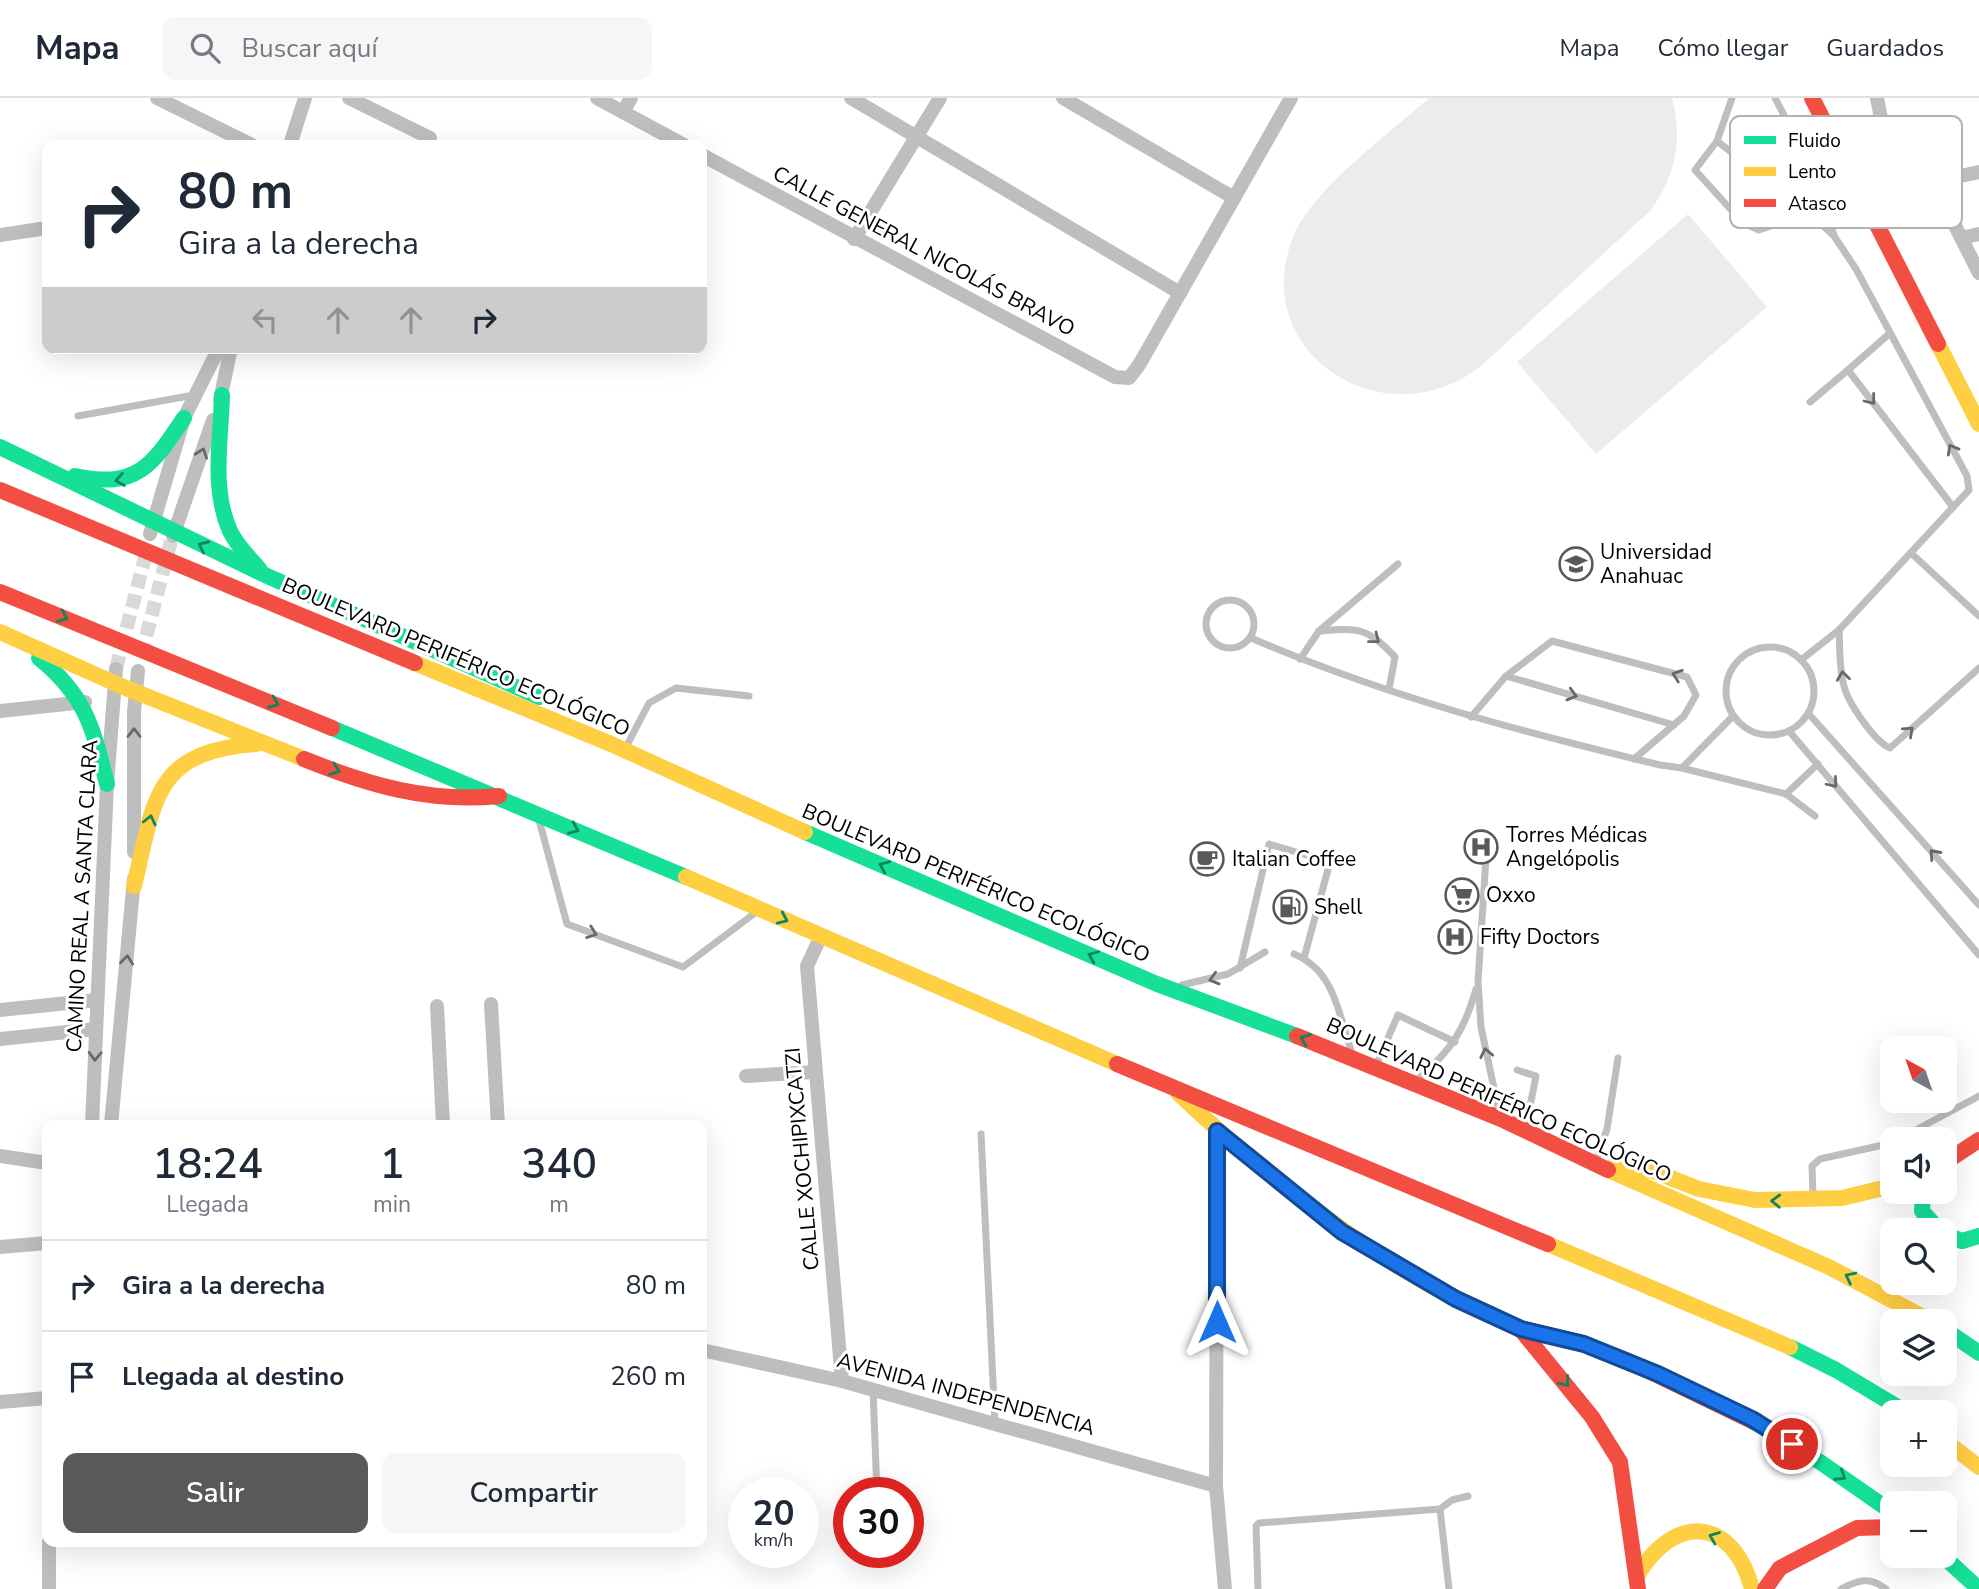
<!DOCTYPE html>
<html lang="es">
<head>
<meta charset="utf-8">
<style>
  body { margin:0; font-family:"Nunito Sans",sans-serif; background:#f6f6f7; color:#1f2937; height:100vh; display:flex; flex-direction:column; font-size:26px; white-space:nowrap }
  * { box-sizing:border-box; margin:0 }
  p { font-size:23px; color:#747a83 }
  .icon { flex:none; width:38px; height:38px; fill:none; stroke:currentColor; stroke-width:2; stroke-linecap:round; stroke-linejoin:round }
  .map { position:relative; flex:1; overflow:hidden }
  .side { position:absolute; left:42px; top:1022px; width:665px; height:427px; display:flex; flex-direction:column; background:#fff; border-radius:14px; box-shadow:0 7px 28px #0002 }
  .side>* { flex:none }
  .banner { position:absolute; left:42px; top:42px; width:665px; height:214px; border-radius:14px; box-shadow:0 7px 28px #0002; background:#fff; color:#1f2937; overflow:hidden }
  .needle { width:46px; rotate:320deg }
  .tools { position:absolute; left:1880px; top:938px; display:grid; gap:14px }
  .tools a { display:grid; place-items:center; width:77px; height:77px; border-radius:14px; background:#fff; box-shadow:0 7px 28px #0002; font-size:35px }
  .speed { position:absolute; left:728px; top:1379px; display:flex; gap:14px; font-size:35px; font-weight:700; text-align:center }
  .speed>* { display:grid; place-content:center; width:91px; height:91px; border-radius:50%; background:#fff; box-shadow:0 7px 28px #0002; line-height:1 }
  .speed small { font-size:18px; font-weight:400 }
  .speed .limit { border:10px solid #d22; background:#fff; color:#111 }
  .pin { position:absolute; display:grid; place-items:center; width:60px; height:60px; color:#fff; margin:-30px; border:4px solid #fff; border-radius:50%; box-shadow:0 2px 7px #0007 }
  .me { position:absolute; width:77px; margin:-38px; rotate:0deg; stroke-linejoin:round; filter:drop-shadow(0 0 5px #0008) }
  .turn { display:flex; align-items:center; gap:24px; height:147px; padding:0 21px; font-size:32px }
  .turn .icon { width:91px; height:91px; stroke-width:2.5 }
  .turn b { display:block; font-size:49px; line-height:60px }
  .lanes { display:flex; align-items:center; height:66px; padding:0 21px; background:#0003; justify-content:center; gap:35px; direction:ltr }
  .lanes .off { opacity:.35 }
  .eta { display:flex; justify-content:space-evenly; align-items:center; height:119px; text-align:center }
  .eta b { font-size:42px; font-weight:600; line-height:49px }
  .button { display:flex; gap:14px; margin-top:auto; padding:14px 21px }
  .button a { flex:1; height:80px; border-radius:14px; background:#595959; color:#fff; font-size:28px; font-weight:600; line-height:80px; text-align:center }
  .button a+a { background:#f6f6f7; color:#1f2937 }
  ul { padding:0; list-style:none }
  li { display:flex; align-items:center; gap:21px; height:91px; padding:0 21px; border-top:2px solid #e0e1e3 }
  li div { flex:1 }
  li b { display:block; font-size:26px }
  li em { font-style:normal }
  header { display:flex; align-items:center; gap:42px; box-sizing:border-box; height:98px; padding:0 35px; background:#fff; border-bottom:2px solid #e0e1e3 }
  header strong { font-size:33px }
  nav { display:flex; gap:38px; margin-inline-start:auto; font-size:24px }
  .search { width:490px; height:63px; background:#f6f6f7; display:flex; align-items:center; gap:18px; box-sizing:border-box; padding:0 24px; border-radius:14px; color:#747a83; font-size:26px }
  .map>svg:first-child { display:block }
  .green { fill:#ececec }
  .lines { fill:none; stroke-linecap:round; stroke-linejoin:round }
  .street-tunnel { stroke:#d9d9d9; stroke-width:14; stroke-dasharray:14 7; stroke-linecap:butt }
  .lane { stroke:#bebebe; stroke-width:7 }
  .street { stroke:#bebebe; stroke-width:14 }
  .fast { stroke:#16e098; stroke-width:16 }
  .slow { stroke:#ffcf43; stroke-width:16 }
  .jam { stroke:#f24e42; stroke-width:16 }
  .oneway { stroke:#686868 }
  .oneway2 { stroke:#0d865b }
  .route-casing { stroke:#114b97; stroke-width:18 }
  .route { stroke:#1a73e8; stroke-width:12 }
  .labels { text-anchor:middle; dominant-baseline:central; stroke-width:6; stroke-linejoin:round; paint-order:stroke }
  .street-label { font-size:21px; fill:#000; stroke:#fff }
  .poi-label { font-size:21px; fill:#000; stroke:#fff; text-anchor:start }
  .key { fill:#fff; stroke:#b2b2b2; stroke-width:2 }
  .key-label { font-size:19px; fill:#000 }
</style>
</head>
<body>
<header>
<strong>Mapa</strong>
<div class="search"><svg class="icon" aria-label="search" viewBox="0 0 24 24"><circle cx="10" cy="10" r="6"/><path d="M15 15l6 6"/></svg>Buscar aquí</div>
<nav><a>Mapa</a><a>Cómo llegar</a><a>Guardados</a></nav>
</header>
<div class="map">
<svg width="1979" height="1491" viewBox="0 0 1979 1491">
  <rect width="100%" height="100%" fill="#fff"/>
  <g class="green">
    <path d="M1429,0H1672C1683,41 1676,77 1651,112L1481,268C1383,345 1245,252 1294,137C1314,90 1390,35 1429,0Z"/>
    <polygon points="1688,116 1767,209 1596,356 1517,264"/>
  </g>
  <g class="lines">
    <g class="street-tunnel">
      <polyline points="141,558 171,443"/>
      <polyline points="116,571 148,448"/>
    </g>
    <g class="lane">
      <polyline points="1775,0 1809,65 1834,137"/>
      <polygon points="1717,43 1809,115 1759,132 1743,125 1695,72"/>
      <polyline points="1717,43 1732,0"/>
      <polyline points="1889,236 1848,272 1953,409"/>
      <polyline points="1810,304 1848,272"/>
      <polyline points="78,318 194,297"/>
      <polyline points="1911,455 1979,518"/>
      <circle cx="1230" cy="526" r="24"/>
      <path d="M1839,532C1840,550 1839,571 1844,588C1848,605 1875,644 1890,650L1979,570"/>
      <path d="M1319,533C1359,530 1367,529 1395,559L1389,591"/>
      <path d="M1251,540C1383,597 1521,634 1660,667L1682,670L1733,618"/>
      <circle cx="1770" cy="593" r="44"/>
      <polyline points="1300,561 1319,533 1398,466"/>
      <polyline points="1801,562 1839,532 1969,392 1967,378 1856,171 1834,138 1809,115"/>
      <polyline points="1506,578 1674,627"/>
      <polyline points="1808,615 1979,807"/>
      <polyline points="1471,619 1506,578 1552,543 1687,579 1696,597 1684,618 1634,661"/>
      <polyline points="1789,633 1979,857"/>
      <polyline points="626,649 649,605 676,590 749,598"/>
      <polyline points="1682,670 1786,696 1815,718"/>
      <polyline points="1786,696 1818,666"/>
      <polyline points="539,722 567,826 683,869 755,815"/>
      <polyline points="1487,744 1478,884 1481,929 1499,1014"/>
      <path d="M1294,856C1335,873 1338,915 1351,952"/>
      <polyline points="1240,870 1269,746 1330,764 1304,860"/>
      <polyline points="1182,887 1228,876 1265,854"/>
      <polyline points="1377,965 1398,917 1455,944"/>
      <polyline points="1517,972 1536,978 1526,1028"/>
      <path d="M1417,982C1450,953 1464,934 1476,891"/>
      <polyline points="981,1036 995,1325"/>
      <polyline points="1899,1041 1979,998"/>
      <polyline points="1597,1060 1607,1031 1618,960"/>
      <polyline points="1813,1099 1812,1068 1820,1061 1892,1045"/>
      <polyline points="873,1292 877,1395"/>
      <polyline points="1440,1411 1449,1491"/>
      <polyline points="1258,1491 1256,1428 1259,1425 1440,1411 1452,1402 1468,1398"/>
      <path d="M1841,1491C1858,1482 1870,1478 1886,1491"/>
    </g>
    <g class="street">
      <polyline points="157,0 252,47"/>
      <polyline points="349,0 430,40"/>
      <polyline points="597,0 684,47"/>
      <polyline points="851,0 1180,195"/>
      <polyline points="1063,0 1234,100"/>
      <polyline points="1877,0 1893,81 1904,89 1937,82"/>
      <polyline points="623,14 631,0"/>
      <polyline points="290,47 305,0"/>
      <polyline points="702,57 1115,279 1129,280 1139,267 1291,0"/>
      <polyline points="1951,80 1979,74"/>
      <polyline points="1940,98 1979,175"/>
      <polyline points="0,137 47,130"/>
      <polyline points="1961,140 1979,136"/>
      <polyline points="854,141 940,0"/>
      <polyline points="220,302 231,250"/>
      <polyline points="150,436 184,320 219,250"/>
      <polyline points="173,438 213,322"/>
      <polyline points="0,613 85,604"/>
      <polyline points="134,754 134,614 138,573"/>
      <polyline points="821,838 807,868 842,1283"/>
      <polyline points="491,906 498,1027"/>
      <polyline points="437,908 443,1027"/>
      <polyline points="0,912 97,902"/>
      <polyline points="0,941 96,931"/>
      <polyline points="746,978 815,974"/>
      <polyline points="92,1027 107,686 116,571"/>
      <polyline points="111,1027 134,781"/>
      <polyline points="1217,1033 1216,1388 1225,1491"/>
      <polyline points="0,1058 47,1065"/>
      <polyline points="0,1149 47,1145"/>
      <polyline points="702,1252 842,1283 1216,1388"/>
      <polyline points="0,1304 47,1300"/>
      <polyline points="49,1444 49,1491"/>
    </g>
    <g class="fast">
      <path d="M222,297C221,341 211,391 230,433C237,448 250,460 260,472"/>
      <polyline points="0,349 265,477 539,599"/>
      <path d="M75,378C137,391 152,368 184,320"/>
      <path d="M39,560C86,598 93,630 107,686"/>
      <polyline points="332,630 686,779"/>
      <polyline points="805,734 1157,886 1297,938"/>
      <polyline points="1923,1094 1922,1113 1939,1132"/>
      <polyline points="1944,1136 1962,1143 1979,1138"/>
      <polyline points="1944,1231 1979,1255"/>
      <polyline points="1790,1249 1836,1272 1906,1314"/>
      <polyline points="1754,1324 1820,1364 1892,1414"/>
      <polyline points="1943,1458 1979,1491"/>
    </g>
    <g class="slow">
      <polyline points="1938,246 1979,326"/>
      <polyline points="0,534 121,588 304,661"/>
      <polyline points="415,565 611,646 805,734"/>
      <polyline points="686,779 1117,966"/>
      <path d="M134,788C155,701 153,654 256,646"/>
      <path d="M1178,995C1261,1074 1349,1144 1451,1199"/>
      <polyline points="1612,1069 1653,1073 1699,1091 1755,1102 1842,1100 1892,1088"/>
      <polyline points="1608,1072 1829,1169 1931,1223"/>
      <polyline points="1548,1146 1790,1249"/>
      <polyline points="1944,1342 1979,1369"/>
      <path d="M1637,1478C1674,1415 1733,1418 1752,1491"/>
    </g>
    <g class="jam">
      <polyline points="1812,0 1938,246"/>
      <polyline points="0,392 415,565"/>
      <polyline points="0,494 332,630"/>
      <path d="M304,661C368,687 429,705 499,698"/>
      <polyline points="1297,938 1501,1021 1608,1072"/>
      <polyline points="1117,966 1548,1146"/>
      <polyline points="1944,1065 1979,1042"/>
      <polyline points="1451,1199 1520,1231 1579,1244 1628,1263 1754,1324"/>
      <polyline points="1521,1232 1592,1319 1620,1364 1638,1491"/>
      <polyline points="1765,1491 1780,1470 1857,1430 1892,1429"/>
    </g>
  </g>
  <defs><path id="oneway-chevron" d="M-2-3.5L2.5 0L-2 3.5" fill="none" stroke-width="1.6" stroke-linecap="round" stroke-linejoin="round" transform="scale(1.75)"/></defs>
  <g class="oneway">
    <use href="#oneway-chevron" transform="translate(1871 302) rotate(52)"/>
    <use href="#oneway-chevron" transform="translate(1952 351) rotate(-119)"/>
    <use href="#oneway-chevron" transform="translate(202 355) rotate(-70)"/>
    <use href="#oneway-chevron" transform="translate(1375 541) rotate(38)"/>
    <use href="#oneway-chevron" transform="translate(1677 577) rotate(-161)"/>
    <use href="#oneway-chevron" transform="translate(1843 578) rotate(-97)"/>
    <use href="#oneway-chevron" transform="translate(1572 597) rotate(16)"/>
    <use href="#oneway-chevron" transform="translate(1909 633) rotate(-42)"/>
    <use href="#oneway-chevron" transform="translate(134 635) rotate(-90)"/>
    <use href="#oneway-chevron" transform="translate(1833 685) rotate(50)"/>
    <use href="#oneway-chevron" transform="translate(1934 756) rotate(-132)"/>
    <use href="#oneway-chevron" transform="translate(592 835) rotate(20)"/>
    <use href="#oneway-chevron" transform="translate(127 862) rotate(-84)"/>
    <use href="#oneway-chevron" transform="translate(1214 881) rotate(164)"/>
    <use href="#oneway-chevron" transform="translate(1486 955) rotate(-102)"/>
    <use href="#oneway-chevron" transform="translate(95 958) rotate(92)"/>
  </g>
  <g class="oneway2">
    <use href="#oneway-chevron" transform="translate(120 382) rotate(170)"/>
    <use href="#oneway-chevron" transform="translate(203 448) rotate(-155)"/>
    <use href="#oneway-chevron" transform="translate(63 519) rotate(22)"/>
    <use href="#oneway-chevron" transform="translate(274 605) rotate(22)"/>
    <use href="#oneway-chevron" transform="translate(335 672) rotate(21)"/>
    <use href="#oneway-chevron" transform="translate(150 722) rotate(-77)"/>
    <use href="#oneway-chevron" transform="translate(574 731) rotate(23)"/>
    <use href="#oneway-chevron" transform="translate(884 768) rotate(-157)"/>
    <use href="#oneway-chevron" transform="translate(783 821) rotate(24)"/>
    <use href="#oneway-chevron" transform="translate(1093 858) rotate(-157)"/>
    <use href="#oneway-chevron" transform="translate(1305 941) rotate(-159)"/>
    <use href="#oneway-chevron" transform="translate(1776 1103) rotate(-178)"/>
    <use href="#oneway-chevron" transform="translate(1850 1179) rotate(-154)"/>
    <use href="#oneway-chevron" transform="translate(1565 1284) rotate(51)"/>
    <use href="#oneway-chevron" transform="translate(1841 1378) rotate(33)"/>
    <use href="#oneway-chevron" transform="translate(1714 1439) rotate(-158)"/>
  </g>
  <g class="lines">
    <defs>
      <polyline id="route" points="1217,1224 1217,1033 1342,1134 1456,1201 1521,1231 1584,1246 1658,1276 1752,1321 1792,1346"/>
    </defs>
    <use href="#route" class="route-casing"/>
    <use href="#route" class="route"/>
  </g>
  <defs>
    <symbol id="university-ring" viewBox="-11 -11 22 22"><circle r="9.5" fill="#fff" stroke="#595959" stroke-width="1.5"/><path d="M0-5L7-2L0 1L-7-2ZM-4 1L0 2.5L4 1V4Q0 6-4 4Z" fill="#595959"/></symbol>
    <symbol id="hospital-ring" viewBox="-11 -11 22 22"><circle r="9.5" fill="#fff" stroke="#595959" stroke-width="1.5"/><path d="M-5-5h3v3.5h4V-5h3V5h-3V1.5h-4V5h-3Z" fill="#595959"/></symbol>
    <symbol id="cafe-ring" viewBox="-11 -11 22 22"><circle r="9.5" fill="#fff" stroke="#595959" stroke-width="1.5"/><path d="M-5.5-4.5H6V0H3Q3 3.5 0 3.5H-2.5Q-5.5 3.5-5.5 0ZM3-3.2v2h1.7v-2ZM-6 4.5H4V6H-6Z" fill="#595959"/></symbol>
    <symbol id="supermarket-ring" viewBox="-11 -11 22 22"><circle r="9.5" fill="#fff" stroke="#595959" stroke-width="1.5"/><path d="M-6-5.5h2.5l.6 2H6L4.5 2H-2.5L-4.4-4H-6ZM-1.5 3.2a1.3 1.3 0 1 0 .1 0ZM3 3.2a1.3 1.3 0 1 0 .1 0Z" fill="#595959"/></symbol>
    <symbol id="fuel-ring" viewBox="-11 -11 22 22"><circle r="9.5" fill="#fff" stroke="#595959" stroke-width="1.5"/><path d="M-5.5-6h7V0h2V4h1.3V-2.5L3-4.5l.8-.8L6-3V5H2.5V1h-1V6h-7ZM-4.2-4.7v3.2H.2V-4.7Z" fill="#595959"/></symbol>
  </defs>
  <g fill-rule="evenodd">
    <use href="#university-ring" x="1557" y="447" width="38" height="38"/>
    <use href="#hospital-ring" x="1462" y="730" width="38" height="38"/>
    <use href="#cafe-ring" x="1188" y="742" width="38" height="38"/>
    <use href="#supermarket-ring" x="1443" y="778" width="38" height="38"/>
    <use href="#fuel-ring" x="1271" y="790" width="38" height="38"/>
    <use href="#hospital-ring" x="1436" y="820" width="38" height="38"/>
  </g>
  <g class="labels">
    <g class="street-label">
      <text transform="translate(924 153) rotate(28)">CALLE GENERAL NICOLÁS BRAVO</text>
      <text transform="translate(456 559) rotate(23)">BOULEVARD PERIFÉRICO ECOLÓGICO</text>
      <text transform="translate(976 785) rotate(23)">BOULEVARD PERIFÉRICO ECOLÓGICO</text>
      <text transform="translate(82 798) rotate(-87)">CAMINO REAL A SANTA CLARA</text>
      <text transform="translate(1499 1002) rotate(24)">BOULEVARD PERIFÉRICO ECOLÓGICO</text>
      <text transform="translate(802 1061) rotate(-95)">CALLE XOCHIPIXCATZI</text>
      <text transform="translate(966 1296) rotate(15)">AVENIDA INDEPENDENCIA</text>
    </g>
    <g class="poi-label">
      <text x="1600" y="454">Universidad<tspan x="1600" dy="24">Anahuac</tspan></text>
      <text x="1506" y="737">Torres Médicas<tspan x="1506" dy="24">Angelópolis</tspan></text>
      <text x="1232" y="761">Italian Coffee</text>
      <text x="1486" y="797">Oxxo</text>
      <text x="1314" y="809">Shell</text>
      <text x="1480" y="839">Fifty Doctors</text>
    </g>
  </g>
  <rect x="1730" y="18" width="232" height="112" rx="10" class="key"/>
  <rect x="1744" y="38" width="32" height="8" fill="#16e098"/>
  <rect x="1744" y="69" width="32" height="9" fill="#ffcf43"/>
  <rect x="1744" y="101" width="32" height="8" fill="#f24e42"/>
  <g class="key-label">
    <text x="1788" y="49">Fluido</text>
    <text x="1788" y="80">Lento</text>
    <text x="1788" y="112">Atasco</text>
  </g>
</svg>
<div class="tools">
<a><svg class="needle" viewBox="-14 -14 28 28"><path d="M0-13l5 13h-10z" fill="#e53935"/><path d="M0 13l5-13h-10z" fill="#747a83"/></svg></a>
<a><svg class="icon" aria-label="sound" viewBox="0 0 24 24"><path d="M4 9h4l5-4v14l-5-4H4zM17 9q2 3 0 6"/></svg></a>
<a><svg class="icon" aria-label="search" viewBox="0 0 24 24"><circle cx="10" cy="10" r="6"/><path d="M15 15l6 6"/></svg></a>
<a><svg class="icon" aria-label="layers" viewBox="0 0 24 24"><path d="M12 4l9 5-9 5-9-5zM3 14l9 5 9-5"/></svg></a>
<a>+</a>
<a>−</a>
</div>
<div class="speed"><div>20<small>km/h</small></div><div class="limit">30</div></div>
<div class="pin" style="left:1792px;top:1346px;background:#d93025"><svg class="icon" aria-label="arrive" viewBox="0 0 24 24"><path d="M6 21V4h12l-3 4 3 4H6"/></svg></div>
<svg class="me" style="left:1217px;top:1224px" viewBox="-20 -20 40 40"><path d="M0-17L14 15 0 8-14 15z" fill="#1a73e8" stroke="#fff" stroke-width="4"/></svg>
<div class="banner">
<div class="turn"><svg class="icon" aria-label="right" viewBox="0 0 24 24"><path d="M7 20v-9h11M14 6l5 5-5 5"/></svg><div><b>80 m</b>Gira a la derecha</div></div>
<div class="lanes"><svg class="icon off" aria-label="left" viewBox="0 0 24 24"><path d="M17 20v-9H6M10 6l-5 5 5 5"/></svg><svg class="icon off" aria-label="ahead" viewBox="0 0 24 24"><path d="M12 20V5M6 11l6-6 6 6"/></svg><svg class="icon off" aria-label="ahead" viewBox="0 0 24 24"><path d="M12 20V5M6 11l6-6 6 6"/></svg><svg class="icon" aria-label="right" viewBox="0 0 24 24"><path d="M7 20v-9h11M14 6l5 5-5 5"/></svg></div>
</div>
<section class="side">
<div class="eta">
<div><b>18:24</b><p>Llegada</p></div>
<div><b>1</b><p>min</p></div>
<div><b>340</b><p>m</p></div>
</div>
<ul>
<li><svg class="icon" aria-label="right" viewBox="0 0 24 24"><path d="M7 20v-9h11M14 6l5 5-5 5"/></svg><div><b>Gira a la derecha</b></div><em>80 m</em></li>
<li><svg class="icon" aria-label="arrive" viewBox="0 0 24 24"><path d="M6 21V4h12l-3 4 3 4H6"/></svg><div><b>Llegada al destino</b></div><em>260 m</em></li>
</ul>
<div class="button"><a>Salir</a><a>Compartir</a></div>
</section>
</div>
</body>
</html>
